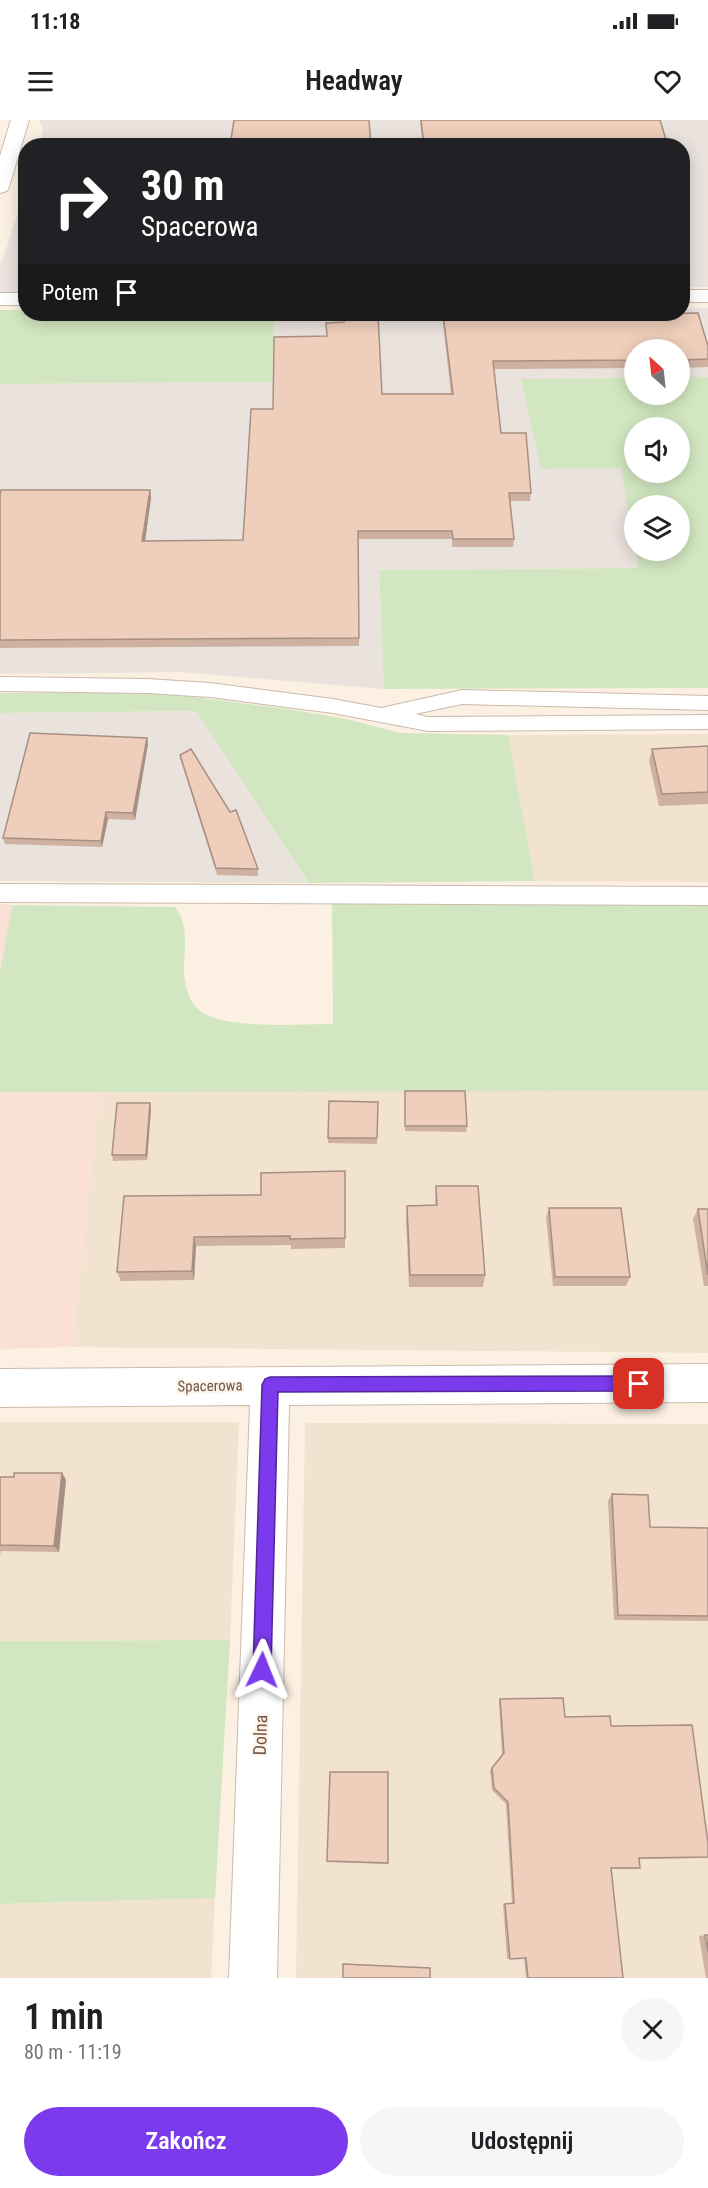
<!DOCTYPE html>
<html lang="pl">
<head>
<meta charset="utf-8">
<style>
  body { margin:0; font-family:"Roboto Condensed",sans-serif; background:#f6f6f6; color:#202124; height:100vh; display:flex; flex-direction:column; font-size:22px; white-space:nowrap }
  * { box-sizing:border-box; margin:0 }
  p { font-size:20px; color:#757577 }
  .icon { flex:none; width:33px; height:33px; fill:none; stroke:currentColor; stroke-width:2; stroke-linecap:round; stroke-linejoin:round }
  .map { position:relative; height:1858px; overflow:hidden }
  .drawer { display:flex; flex-direction:column; background:#fff; flex:1 }
  .drawer>* { flex:none }
  .top-card { position:absolute; left:18px; top:18px; width:672px; height:183px; border-radius:24px; box-shadow:0 3px 15px #0003; background:#202124; color:#fff; overflow:hidden }
  .needle { width:39px; rotate:333deg }
  .fabs { position:absolute; left:624px; top:219px; display:grid; gap:12px }
  .fabs a { display:grid; place-items:center; width:66px; height:66px; border-radius:50%; background:#fff; box-shadow:0 3px 15px #0003; font-size:30px }
  .pin { position:absolute; display:grid; place-items:center; width:51px; height:51px; color:#fff; margin:-26px; border-radius:12px; box-shadow:0 3px 9px #0006 }
  .me { position:absolute; width:66px; margin:-33px; rotate:2deg; stroke-linejoin:round; filter:drop-shadow(0 0 4px #0008) }
  .turn { display:flex; align-items:center; gap:21px; height:126px; padding:0 24px; font-size:27px }
  .turn .icon { width:78px; height:78px; stroke-width:2.5 }
  .turn b { display:block; font-size:42px; line-height:51px }
  .then { display:flex; align-items:center; height:57px; padding:0 24px; background:#0003; gap:12px; font-size:22px }
  .round { display:grid; place-items:center; flex:none; width:63px; height:63px; border-radius:32px; background:#f6f6f6 }
  .headline { display:flex; align-items:center; justify-content:space-between; height:102px; padding:0 24px }
  h1 { font-size:36px; font-weight:600; line-height:45px }
  .primary-button { display:flex; gap:12px; margin-top:auto; padding:12px 24px }
  .primary-button a { flex:1; height:69px; border-radius:36px; background:#7c3aed; color:#fff; font-size:24px; font-weight:600; line-height:69px; text-align:center }
  .primary-button a+a { background:#f6f6f6; color:#202124 }
  .status { display:flex; justify-content:space-between; align-items:center; height:42px; padding:0 30px; background:#fff; direction:ltr }
  .status svg { height:16px; fill:currentColor }
  header { display:flex; justify-content:space-between; align-items:center; height:78px; padding:0 24px; background:#fff; font-size:27px; font-weight:600 }
  .map>svg:first-child { display:block }
  .residential { fill:#f2e2d0 }
  .commercial { fill:#fbe0d6 }
  .industrial { fill:#eae2dd }
  .green { fill:#d2e7c1; fill-rule:evenodd }
  .lines { fill:none; stroke-linecap:round; stroke-linejoin:round }
  .service-casing { stroke:#cdbaac; stroke-width:2 }
  .minor-casing { stroke:#cdbaac; stroke-width:2 }
  .service { fill:#fff; fill-rule:evenodd }
  .minor { fill:#fff; fill-rule:evenodd }
  .wall { fill:#ceb1a1 }
  .shaded-wall { fill:#a79083 }
  .building { fill:#efcebb; stroke:#a79083; stroke-width:1.5 }
  .route { fill:#7c3aed; stroke:#51269a; stroke-width:1.5 }
  .labels { text-anchor:middle; dominant-baseline:central; stroke-width:4.5; stroke-linejoin:round; paint-order:stroke }
  .street-label { font-size:15px; fill:#71564a; stroke:#fef4e7 }
  .near-street-label { font-size:18px; fill:#71564a; stroke:#fef4e7 }
</style>
</head>
<body>
<div class="status"><b>11:18</b><svg viewBox="0 0 49 12"><path d="M0 12V9h3v3zM5 12V6h3v6zM10 12V3h3v9zM15 12V0h3v12zM26 1h20v11H26zM47 4h2v5h-2z"/></svg></div>
<header><svg class="icon" aria-label="menu" viewBox="0 0 24 24"><path d="M4 6h16M4 12h16M4 18h16"/></svg>Headway<svg class="icon" aria-label="heart" viewBox="0 0 24 24"><path d="M12 20l-8-8c-3-5 5-10 8-4 3-6 11-1 8 4z"/></svg></header>
<div class="map">
<svg width="708" height="1858" viewBox="0 0 708 1858">
  <rect width="100%" height="100%" fill="#fbf0e2"/>
  <g class="residential">
    <polygon points="708,614 708,762 535,761 508,615"/>
    <polygon points="334,970 708,971 708,1233 72,1227 99,972"/>
    <polygon points="0,1302 239,1302 230,1520 0,1521"/>
    <polygon points="305,1303 708,1304 708,1858 296,1858"/>
    <polygon points="215,1778 211,1858 0,1858 0,1784"/>
  </g>
  <g class="commercial">
    <polygon points="0,784 12,785 0,853"/>
    <polygon points="0,972 99,972 72,1227 0,1229"/>
  </g>
  <g class="industrial">
    <polygon points="39,0 708,0 708,167 683,167 682,26 40,26 43,8"/>
    <polygon points="25,70 25,173 0,173 0,148"/>
    <polygon points="708,188 708,257 680,257 680,230 634,230 634,258 521,259 622,348 639,448 379,450 384,569 180,552 0,554 0,264 272,262 274,194 682,194 683,189"/>
    <polygon points="196,591 309,763 0,761 0,593"/>
  </g>
  <g class="green">
    <polygon points="0,190 25,190 26,194 274,194 272,262 0,264"/>
    <path d="M680,257H708V568L384,569L379,450L638,448L636,431L680,430V386H634V424L621,348L541,349L521,259L634,258V274H680ZM634,308H680V352H634Z"/>
    <polygon points="106,572 171,574 288,589 347,599 400,613 508,615 535,761 309,763 196,591 0,593 0,573"/>
    <path d="M332,784L708,785V971L0,972V853L12,785L175,787C188,803 185,824 184,844C183,860 187,880 200,891C225,910 300,904 333,904Z"/>
    <polygon points="230,1520 215,1778 0,1784 0,1521"/>
  </g>
  <g class="lines">
    <defs>
      <g id="service">
        <polygon points="0,557 147,559 210,563 333,579 381,588 462,570 708,576 708,590 462,584 415,594 428,597 708,595 708,609 428,611 333,593 210,577 147,573 0,571"/>
        <polygon points="0,764 708,767 708,785 0,782"/>
      </g>
      <g id="minor">
        <polygon points="11,0 29,0 9,67 7,71 0,73 0,36"/>
        <rect x="682" y="170" width="26" height="12"/>
        <rect x="0" y="173" width="26" height="12"/>
        <polygon points="708,1244 708,1282 289,1285 277,1858 229,1858 250,1285 0,1287 0,1249"/>
      </g>
    </defs>
    <use href="#service" class="service-casing"/>
    <use href="#minor" class="minor-casing"/>
    <use href="#service" class="service"/>
    <use href="#minor" class="minor"/>
  </g>
  <g class="wall">
    <polygon points="420,0 660,0 668,26 423,26"/>
    <polygon points="682,72 687,85 685,93 682,93"/>
    <polygon points="442,194 529,194 529,195 708,226 708,247 680,248 680,230 634,230 634,248 494,249 501,313 531,373 530,381 510,381 514,419 513,427 452,427 452,419 358,419 359,526 0,528 0,375 150,370 151,378 145,421 243,420 273,289 327,216 344,202 382,274 451,274"/>
    <polygon points="147,618 148,624 135,700 108,699 102,727 5,724 3,718"/>
    <polygon points="708,626 708,684 659,686 649,641 652,629"/>
    <polygon points="180,635 258,749 258,756 217,755 181,641"/>
    <polygon points="405,976 467,1006 466,1012 405,1011"/>
    <polygon points="378,982 377,1024 328,1023 328,1018"/>
    <polygon points="150,983 151,989 147,1040 113,1041 112,1035"/>
    <polygon points="345,1051 345,1128 291,1129 291,1125 196,1126 194,1160 121,1161 117,1152 261,1075"/>
    <polygon points="436,1066 485,1155 483,1167 409,1167 406,1099 407,1086 435,1085"/>
    <polygon points="549,1088 630,1157 626,1166 553,1166 546,1097"/>
    <polygon points="698,1089 708,1089 708,1166 704,1166 693,1099"/>
    <polygon points="62,1353 66,1360 59,1432 1,1431 0,1435 0,1357 14,1357"/>
    <polygon points="612,1374 650,1407 708,1408 708,1501 614,1500 608,1381"/>
    <polygon points="500,1579 565,1597 611,1606 708,1723 708,1737 705,1738 639,1739 640,1748 636,1749 611,1749 623,1858 526,1858 524,1838 507,1839 503,1784 512,1783 506,1684 492,1670 490,1650 502,1635 499,1582"/>
    <polygon points="330,1652 388,1652 388,1744 327,1742"/>
    <polygon points="708,1815 708,1858 706,1858 699,1816"/>
  </g>
  <g class="shaded-wall">
    <polygon points="150,370 151,378 144,429 142,421"/>
    <polygon points="147,618 148,624 135,700 133,693"/>
    <polygon points="106,692 108,699 102,727 101,721"/>
    <polygon points="150,983 151,989 147,1040 146,1035"/>
    <polygon points="194,1117 196,1126 194,1160 192,1151"/>
    <polygon points="62,1353 66,1360 59,1432 54,1426"/>
  </g>
  <g class="building">
    <polygon points="234,0 369,0 371,26 230,26"/>
    <polygon points="421,0 660,0 668,26 424,26"/>
    <polygon points="682,72 687,85 682,85"/>
    <polygon points="698,193 708,226 708,239 680,240 680,230 634,230 634,240 493,241 501,313 526,313 531,373 509,373 514,419 453,419 452,411 358,411 359,518 0,520 0,375 1,370 150,370 142,421 243,420 251,289 273,289 274,217 327,216 326,203 344,202 344,194 378,194 382,274 453,274 443,194 529,194 529,195"/>
    <polygon points="30,613 147,618 133,693 106,692 101,721 3,718"/>
    <polygon points="708,626 708,672 662,674 652,629"/>
    <polygon points="191,629 230,692 236,690 258,749 216,748 180,635"/>
    <polygon points="405,971 465,971 467,1006 405,1006"/>
    <polygon points="329,981 378,982 377,1018 328,1018"/>
    <polygon points="117,983 150,983 146,1035 112,1035"/>
    <polygon points="345,1051 345,1118 290,1119 290,1116 194,1117 192,1151 117,1152 124,1076 261,1075 261,1053"/>
    <polygon points="436,1066 478,1066 485,1155 410,1155 407,1086 437,1085"/>
    <polygon points="549,1088 621,1088 630,1157 555,1157"/>
    <polygon points="698,1089 708,1089 708,1155"/>
    <polygon points="14,1353 62,1353 54,1426 0,1425 0,1357 14,1357"/>
    <polygon points="612,1374 648,1375 650,1407 708,1408 708,1496 618,1495"/>
    <polygon points="563,1578 565,1597 610,1596 611,1606 692,1605 708,1723 708,1737 639,1738 640,1748 611,1748 623,1858 528,1858 526,1838 510,1839 505,1784 514,1783 508,1682 494,1668 492,1648 504,1633 500,1579"/>
    <polygon points="330,1652 388,1652 388,1743 327,1741"/>
    <polygon points="705,1815 708,1815 708,1832"/>
    <polygon points="343,1844 430,1848 430,1858 343,1858"/>
  </g>
  <polygon class="route" points="639,1256 644,1258 647,1264 644,1269 639,1271 278,1272 271,1550 268,1556 262,1558 256,1556 253,1550 262,1265 265,1259 270,1257"/>
  <g class="labels">
    <g class="street-label">
      <text transform="translate(210 1266) rotate(-1)">Spacerowa</text>
    </g>
    <g class="near-street-label">
      <text transform="translate(260 1615) rotate(-88)">Dolna</text>
    </g>
  </g>
</svg>
<div class="fabs">
<a><svg class="needle" viewBox="-14 -14 28 28"><path d="M0-13l5 13h-10z" fill="#e53935"/><path d="M0 13l5-13h-10z" fill="#757577"/></svg></a>
<a><svg class="icon" aria-label="sound" viewBox="0 0 24 24"><path d="M4 9h4l5-4v14l-5-4H4zM17 9q2 3 0 6"/></svg></a>
<a><svg class="icon" aria-label="layers" viewBox="0 0 24 24"><path d="M12 4l9 5-9 5-9-5zM3 14l9 5 9-5"/></svg></a>
</div>
<div class="pin" style="left:639px;top:1264px;background:#d93025"><svg class="icon" aria-label="arrive" viewBox="0 0 24 24"><path d="M6 21V4h12l-3 4 3 4H6"/></svg></div>
<svg class="me" style="left:262px;top:1550px" viewBox="-20 -20 40 40"><path d="M0-17L14 15 0 8-14 15z" fill="#7c3aed" stroke="#fff" stroke-width="4"/></svg>
<div class="top-card">
<div class="turn"><svg class="icon" aria-label="right" viewBox="0 0 24 24"><path d="M7 20v-9h11M14 6l5 5-5 5"/></svg><div><b>30 m</b>Spacerowa</div></div>
<div class="then">Potem<svg class="icon" aria-label="arrive" viewBox="0 0 24 24"><path d="M6 21V4h12l-3 4 3 4H6"/></svg></div>
</div>
</div>
<section class="drawer">
<div class="headline"><div><h1>1 min</h1><p>80 m · 11:19</p></div><a class="round"><svg class="icon" aria-label="close" viewBox="0 0 24 24"><path d="M6 6l12 12M18 6L6 18"/></svg></a></div>
<div class="primary-button"><a>Zakończ</a><a>Udostępnij</a></div>
</section>
</body>
</html>
